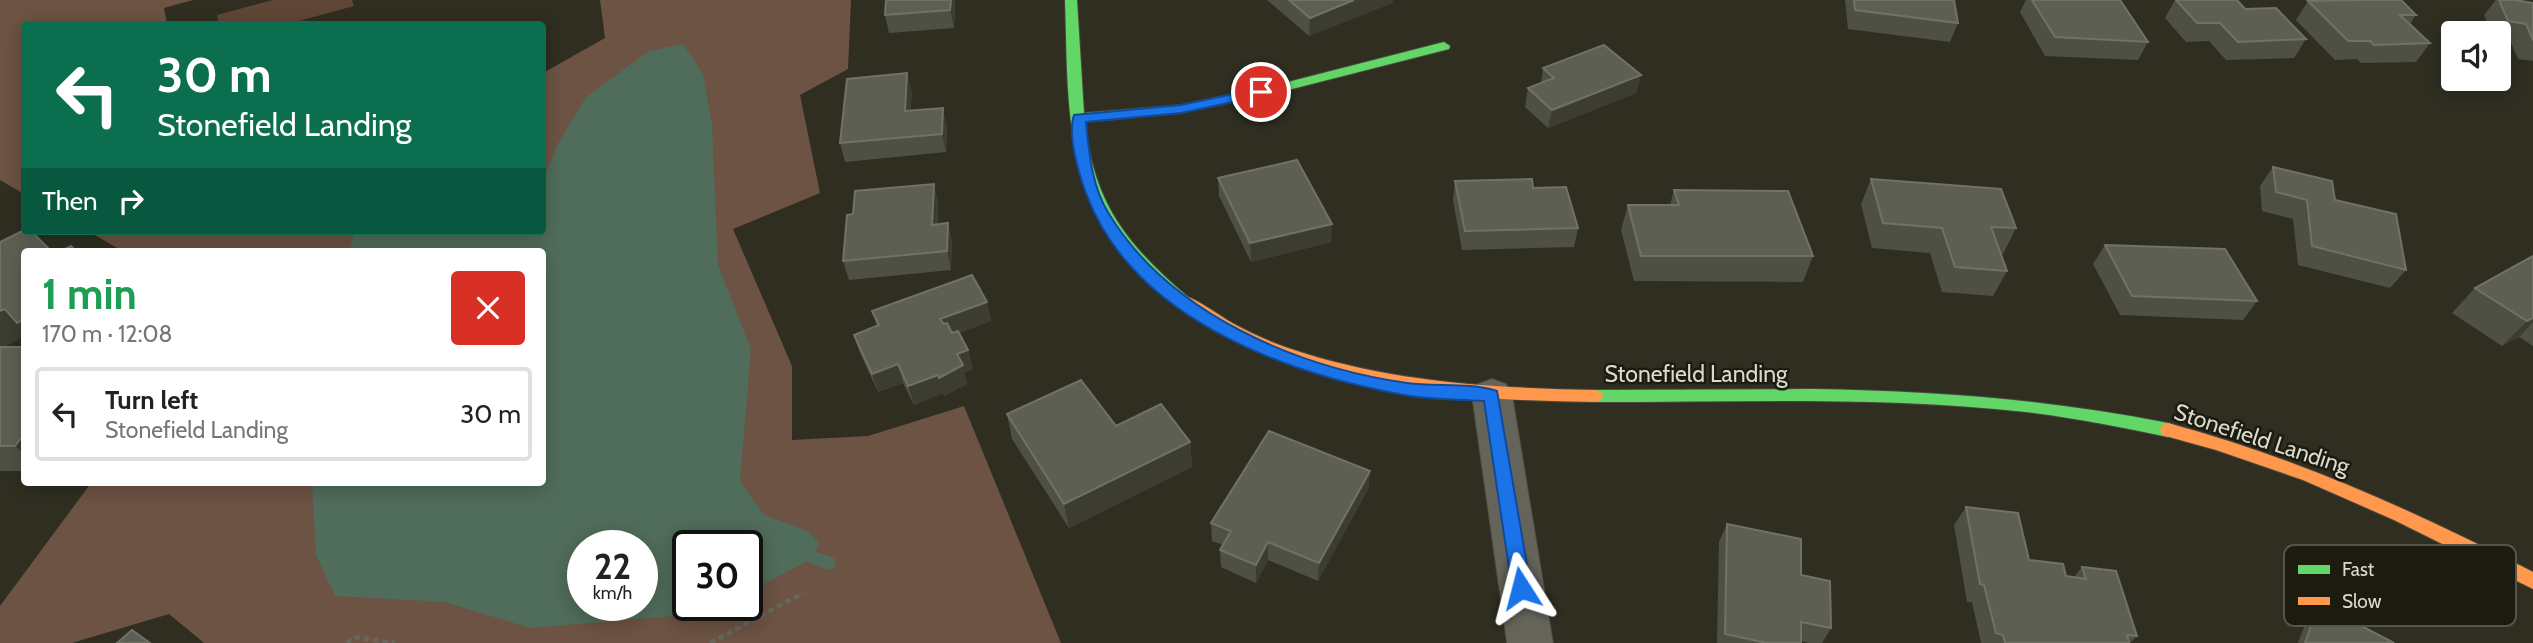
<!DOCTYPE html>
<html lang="en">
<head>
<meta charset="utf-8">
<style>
  body { margin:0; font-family:Cabin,sans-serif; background:#f2f2f2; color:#222; height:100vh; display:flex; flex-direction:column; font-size:26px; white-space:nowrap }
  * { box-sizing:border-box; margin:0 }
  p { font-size:23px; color:#767676 }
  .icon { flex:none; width:38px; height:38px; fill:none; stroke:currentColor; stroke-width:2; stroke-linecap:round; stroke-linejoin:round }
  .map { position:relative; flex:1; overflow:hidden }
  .side { position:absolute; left:21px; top:248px; width:525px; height:238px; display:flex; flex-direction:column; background:#fff; border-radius:7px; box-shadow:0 4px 18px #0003 }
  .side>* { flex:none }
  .banner { position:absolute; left:21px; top:21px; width:525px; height:214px; border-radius:7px; box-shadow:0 4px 18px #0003; background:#0b6e4f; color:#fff; overflow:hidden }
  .controls { position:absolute; left:2441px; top:21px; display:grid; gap:14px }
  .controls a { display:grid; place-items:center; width:70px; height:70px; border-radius:7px; background:#fff; box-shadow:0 4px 18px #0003; font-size:35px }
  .speed { position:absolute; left:567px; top:530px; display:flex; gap:14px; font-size:35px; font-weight:700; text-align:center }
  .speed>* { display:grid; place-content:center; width:91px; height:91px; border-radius:50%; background:#fff; box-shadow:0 4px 18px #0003; line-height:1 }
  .speed small { font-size:18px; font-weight:400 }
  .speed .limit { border:4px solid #111; border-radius:10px; background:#fff; color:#111 }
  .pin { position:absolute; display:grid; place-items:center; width:60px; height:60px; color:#fff; margin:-30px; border:4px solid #fff; border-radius:50%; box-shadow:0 2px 7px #0007 }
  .me { position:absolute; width:77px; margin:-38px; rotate:351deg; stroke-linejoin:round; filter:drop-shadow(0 0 5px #0008) }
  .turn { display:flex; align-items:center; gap:24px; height:147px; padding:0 21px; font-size:32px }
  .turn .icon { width:91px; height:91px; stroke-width:2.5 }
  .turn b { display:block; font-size:49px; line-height:60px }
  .then { display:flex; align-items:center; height:66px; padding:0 21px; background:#0003; gap:14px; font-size:26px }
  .round { display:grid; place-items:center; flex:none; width:74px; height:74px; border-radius:7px; background:#f2f2f2 }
  .head { display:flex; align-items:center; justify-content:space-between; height:119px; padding:0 21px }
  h1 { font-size:42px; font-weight:700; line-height:52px; color:#1e9e55 }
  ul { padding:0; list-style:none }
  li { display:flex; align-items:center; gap:21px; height:94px; margin:0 14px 10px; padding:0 7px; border:4px solid #e0e0e0; border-radius:7px }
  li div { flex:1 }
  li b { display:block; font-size:26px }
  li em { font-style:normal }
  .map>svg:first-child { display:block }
  .green { fill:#5f4637 }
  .forest { fill:#6c5343; fill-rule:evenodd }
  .water { fill:#506c5a; fill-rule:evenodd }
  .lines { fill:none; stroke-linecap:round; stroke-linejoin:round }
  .stream { stroke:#506c5a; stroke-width:13 }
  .street-casing { stroke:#4a493d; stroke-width:2 }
  .fast-casing { stroke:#4a493d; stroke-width:2 }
  .slow-casing { stroke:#4a493d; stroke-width:2 }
  .path { stroke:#66665d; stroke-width:4.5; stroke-dasharray:6 3.5; stroke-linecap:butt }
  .street { fill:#65645a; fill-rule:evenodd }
  .fast { fill:#63d668; fill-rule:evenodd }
  .slow { fill:#ff974d; fill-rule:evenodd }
  .wall { fill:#4f5045 }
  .shaded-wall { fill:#3c3c31 }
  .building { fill:#5e5f54; stroke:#717266; stroke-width:2 }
  .route { fill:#1a73e8; stroke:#114b97; stroke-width:2 }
  .labels { text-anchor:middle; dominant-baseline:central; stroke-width:5; stroke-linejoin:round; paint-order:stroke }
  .street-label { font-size:23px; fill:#dbdacc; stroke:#1b1b10 }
  .key { fill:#1b1b10; stroke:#555448; stroke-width:2 }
  .key-label { font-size:19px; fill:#dbdacc }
</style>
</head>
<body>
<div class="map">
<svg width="2533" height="643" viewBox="0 0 2533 643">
  <rect width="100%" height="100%" fill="#2f2e21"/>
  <polygon class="green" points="273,0 352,0 354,6 288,24 219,24 217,15"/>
  <g class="forest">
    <polygon points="0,0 193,0 164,8 167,24 24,24 24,194 0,180"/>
    <path d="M600,0H851L848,69L800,95L820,193L733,229L792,366V440L868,436L964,406L1061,643H204L169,614L72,643H0V606L91,483H542V252H124L88,231H542L543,73L605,38ZM583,546H642V606H583ZM688,546H747V606H688Z"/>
  </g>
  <path class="water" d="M683,44L703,74L712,125L718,265L751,349L740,481L764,515L808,531L819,543L814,558L747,592V546H688V606H721L707,613L530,628L445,602L335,596L316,555L312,483H542V252H350L354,231H542L543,182L555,149L586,97L649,51ZM583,546H642V606H583Z"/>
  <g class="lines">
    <polyline class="stream" points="814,558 829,563"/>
    <defs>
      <polygon id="street" points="1492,379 1506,384 1512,395 1553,643 1507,643 1472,395 1478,384"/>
      <g id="fast">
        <path d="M1065,0H1077L1084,113L1181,105L1288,82L1444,42L1450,46L1449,49L1288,90L1181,113L1085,122C1093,203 1128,246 1188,297L1191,301L1183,307L1178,305C1154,285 1131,265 1113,240C1063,171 1068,81 1065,0Z"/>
        <path d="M1811,389C1934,391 2047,399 2168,423L2174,425L2176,430L2174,435L2168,437C2121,427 2074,418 2026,412C1883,396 1738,402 1595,402L1589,400L1587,396L1589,392L1595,390Z"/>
      </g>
      <g id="slow">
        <path d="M1183,295C1201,301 1218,315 1234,324C1251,333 1270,342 1288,348C1388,382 1491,388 1595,390L1601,392L1603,396L1601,400L1595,402C1487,400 1374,396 1273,355C1239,341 1208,323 1178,305L1175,301Z"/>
        <path d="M2168,423C2297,458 2415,511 2533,572V589L2394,520L2303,480L2216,450L2162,435L2160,430L2162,425Z"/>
      </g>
    </defs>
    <use href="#street" class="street-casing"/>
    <use href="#fast" class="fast-casing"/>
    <use href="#slow" class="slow-casing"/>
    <g class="path">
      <polyline points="347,643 353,637 395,643"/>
      <polyline points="710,643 803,593"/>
    </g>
    <use href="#street" class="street"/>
    <use href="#fast" class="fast"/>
    <use href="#slow" class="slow"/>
  </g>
  <g class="wall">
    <polygon points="886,0 955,0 954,28 889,33 885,15"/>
    <polygon points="1267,0 1393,0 1392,3 1309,36"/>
    <polygon points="1845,0 1954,0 1958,23 1950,42 1848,29"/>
    <polygon points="2026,0 2120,0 2148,42 2138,60 2045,56 2020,12"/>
    <polygon points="2175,0 2237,0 2245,9 2306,39 2294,58 2226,60 2209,41 2186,42 2165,18"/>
    <polygon points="2496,0 2515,0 2533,3 2533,61 2518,59 2511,43 2499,40 2499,33 2491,33 2484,15"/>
    <polygon points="2308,1 2416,15 2410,24 2430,43 2416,62 2361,63 2357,59 2335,60 2296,20"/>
    <polygon points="1543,68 1641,75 1636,93 1548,128 1525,107 1528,88 1541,83"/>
    <polygon points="912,92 910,111 947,127 946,152 845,162 840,143"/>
    <polygon points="2273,167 2335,200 2406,270 2390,288 2298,265 2293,219 2262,211 2260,186"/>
    <polygon points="1218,178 1331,242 1251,262 1219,196"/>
    <polygon points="1871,179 2016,228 2003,254 2001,253 2007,271 1993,296 1942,292 1930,253 1872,248 1861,204"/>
    <polygon points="1455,181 1533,188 1578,228 1574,247 1462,250 1453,200"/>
    <polygon points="934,184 938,203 938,224 948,223 952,242 951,270 849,280 843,261 853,214"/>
    <polygon points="1674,190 1813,256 1803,282 1634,281 1621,230 1628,205 1670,205"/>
    <polygon points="0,242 24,252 24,336 4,347 24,347 24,471 0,471"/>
    <polygon points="2105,245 2257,301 2243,320 2120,315 2093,264"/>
    <polygon points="2533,256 2533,346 2519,337 2502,346 2452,313 2475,288"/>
    <polygon points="987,302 991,321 959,333 968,350 973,369 964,372 967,384 944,396 943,393 914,405 903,383 878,392 860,353 854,335 877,326 872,311"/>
    <polygon points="1007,414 1116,426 1190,442 1192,467 1069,528 1012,439"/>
    <polygon points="1370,471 1368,489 1318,581 1268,560 1256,583 1221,567 1220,550 1223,545 1212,541 1211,523"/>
    <polygon points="1966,507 2029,560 2066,576 2074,577 2082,567 2137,636 2130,643 1981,643 1972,602 1967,602 1954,525"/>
    <polygon points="1727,524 1801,575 1831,628 1822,643 1809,643 1801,641 1801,643 1717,643 1719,542"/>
    <polygon points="2319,604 2394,643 2298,643 2309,614"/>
  </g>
  <g class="shaded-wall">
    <polygon points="951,0 955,0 954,28 950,10"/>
    <polygon points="1354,0 1393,0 1392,3 1309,36 1310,18"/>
    <polygon points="907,73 912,92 909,130 905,111"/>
    <polygon points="1641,75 1636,93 1548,128 1552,110"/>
    <polygon points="943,108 947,127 946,152 942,134"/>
    <polygon points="934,184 938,203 937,244 932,225"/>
    <polygon points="948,223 952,242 951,270 947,251"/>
    <polygon points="1332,224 1331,242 1251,262 1250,243"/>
    <polygon points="987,302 991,321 945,338 940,319"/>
    <polygon points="5,309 24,319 24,336 0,349 0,311"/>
    <polygon points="2533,318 2533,322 2519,337 2502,346 2527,321"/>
    <polygon points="968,350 973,369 964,372 967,384 944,396 939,378 957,354"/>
    <polygon points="898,364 903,383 878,392 872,374"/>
    <polygon points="938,375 943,393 914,405 908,386"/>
    <polygon points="24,434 24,454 15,446"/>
    <polygon points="1190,442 1192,467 1069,528 1064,504"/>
    <polygon points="1370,471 1368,489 1318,581 1319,563"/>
    <polygon points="1268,542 1268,560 1256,583 1256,565"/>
  </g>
  <g class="building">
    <polygon points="886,0 951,0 950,10 885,15"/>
    <polygon points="1289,0 1354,0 1310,18"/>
    <polygon points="1854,0 1954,0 1958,23 1855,10"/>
    <polygon points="2032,0 2120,0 2148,42 2055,37"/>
    <polygon points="2176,0 2237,0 2245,9 2276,8 2306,39 2238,42 2220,23 2197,23"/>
    <polygon points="2363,0 2401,0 2416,15 2400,15 2430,43 2374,45 2370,41 2348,41 2308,1"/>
    <polygon points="2499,0 2515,0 2533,3 2533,40 2526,24 2508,21"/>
    <polygon points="389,23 439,24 388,24"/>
    <polygon points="1604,45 1641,75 1552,110 1528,88 1554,78 1543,68"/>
    <polygon points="907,73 905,111 943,108 942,134 840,143 847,79"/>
    <polygon points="1297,160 1332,224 1250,243 1218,178"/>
    <polygon points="2273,167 2332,181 2335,200 2396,214 2406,270 2312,246 2307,200 2276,192"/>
    <polygon points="1532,179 1533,188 1566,187 1578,228 1465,231 1455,181"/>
    <polygon points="1871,179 2001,189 2016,228 1991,227 2007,271 1955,267 1942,228 1883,223"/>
    <polygon points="934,184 932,225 948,223 947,251 843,261 847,215 853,214 855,191"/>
    <polygon points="1674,190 1788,191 1813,256 1641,256 1628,205 1679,205"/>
    <polygon points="24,230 24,231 31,231 52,252 24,252 24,319 17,323 5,309 0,311 0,242"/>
    <polygon points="2105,245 2225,249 2257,301 2132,296"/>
    <polygon points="71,246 77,252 59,252"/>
    <polygon points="2533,256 2533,318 2527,321 2475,288"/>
    <polygon points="972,275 987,302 940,319 944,324 947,323 952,333 958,331 968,350 957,354 963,365 939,378 938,375 908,386 898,364 872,374 854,335 879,325 872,311"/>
    <polygon points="0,347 24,347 24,434 15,446 0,446"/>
    <polygon points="1081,380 1116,426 1161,404 1190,442 1064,504 1007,414"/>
    <polygon points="1269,431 1370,471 1319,563 1268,542 1256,565 1220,550 1231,531 1211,523"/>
    <polygon points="1966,507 2018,513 2029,560 2063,564 2066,576 2086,579 2082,567 2116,571 2137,636 2127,635 2129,643 2005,643 2003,635 1996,633 1984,585 1980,584"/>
    <polygon points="1727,524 1801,539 1801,575 1830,581 1831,628 1801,622 1801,643 1767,643 1725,634"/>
    <polygon points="2319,604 2394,643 2305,643"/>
    <polygon points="132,630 150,643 117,643"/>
  </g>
  <path class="route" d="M1261,88L1268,92L1266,95L1181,113L1086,122C1089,154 1092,187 1109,214C1170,314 1296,367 1407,383C1436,387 1469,382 1497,391L1531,588L1528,594H1515L1512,588L1484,401C1458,399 1430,400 1404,395C1284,373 1132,318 1086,193C1079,174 1067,135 1074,115L1181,105Z"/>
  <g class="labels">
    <g class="street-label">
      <text x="1696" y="374">Stonefield Landing</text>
      <text transform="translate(2262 439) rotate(18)">Stonefield Landing</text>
    </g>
  </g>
  <rect x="2284" y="545" width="232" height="81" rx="10" class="key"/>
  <rect x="2298" y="565" width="32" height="9" fill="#63d668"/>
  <rect x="2298" y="597" width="32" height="8" fill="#ff974d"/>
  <g class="key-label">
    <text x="2342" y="576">Fast</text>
    <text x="2342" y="608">Slow</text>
  </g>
</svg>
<div class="controls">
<a><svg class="icon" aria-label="sound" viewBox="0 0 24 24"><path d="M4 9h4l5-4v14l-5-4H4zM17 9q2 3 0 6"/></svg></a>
</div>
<div class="speed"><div>22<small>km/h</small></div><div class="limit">30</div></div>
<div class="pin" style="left:1261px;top:92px;background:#d93025"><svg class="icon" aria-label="arrive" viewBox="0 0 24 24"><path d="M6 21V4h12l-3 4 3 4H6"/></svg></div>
<svg class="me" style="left:1521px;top:588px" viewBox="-20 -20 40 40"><path d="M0-17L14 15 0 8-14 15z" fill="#1a73e8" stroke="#fff" stroke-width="4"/></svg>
<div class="banner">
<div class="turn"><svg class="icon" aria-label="left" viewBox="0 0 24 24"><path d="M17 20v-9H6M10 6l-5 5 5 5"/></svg><div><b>30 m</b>Stonefield Landing</div></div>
<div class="then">Then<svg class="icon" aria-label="right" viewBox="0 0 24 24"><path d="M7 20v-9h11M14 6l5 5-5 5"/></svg></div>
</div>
<section class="side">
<div class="head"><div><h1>1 min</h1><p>170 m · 12:08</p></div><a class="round" style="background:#d93025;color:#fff"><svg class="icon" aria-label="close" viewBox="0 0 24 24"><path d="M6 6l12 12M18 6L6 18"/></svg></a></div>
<ul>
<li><svg class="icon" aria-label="left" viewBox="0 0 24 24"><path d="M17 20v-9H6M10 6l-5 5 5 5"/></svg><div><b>Turn left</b><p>Stonefield Landing</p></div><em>30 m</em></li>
</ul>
</section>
</div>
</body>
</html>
